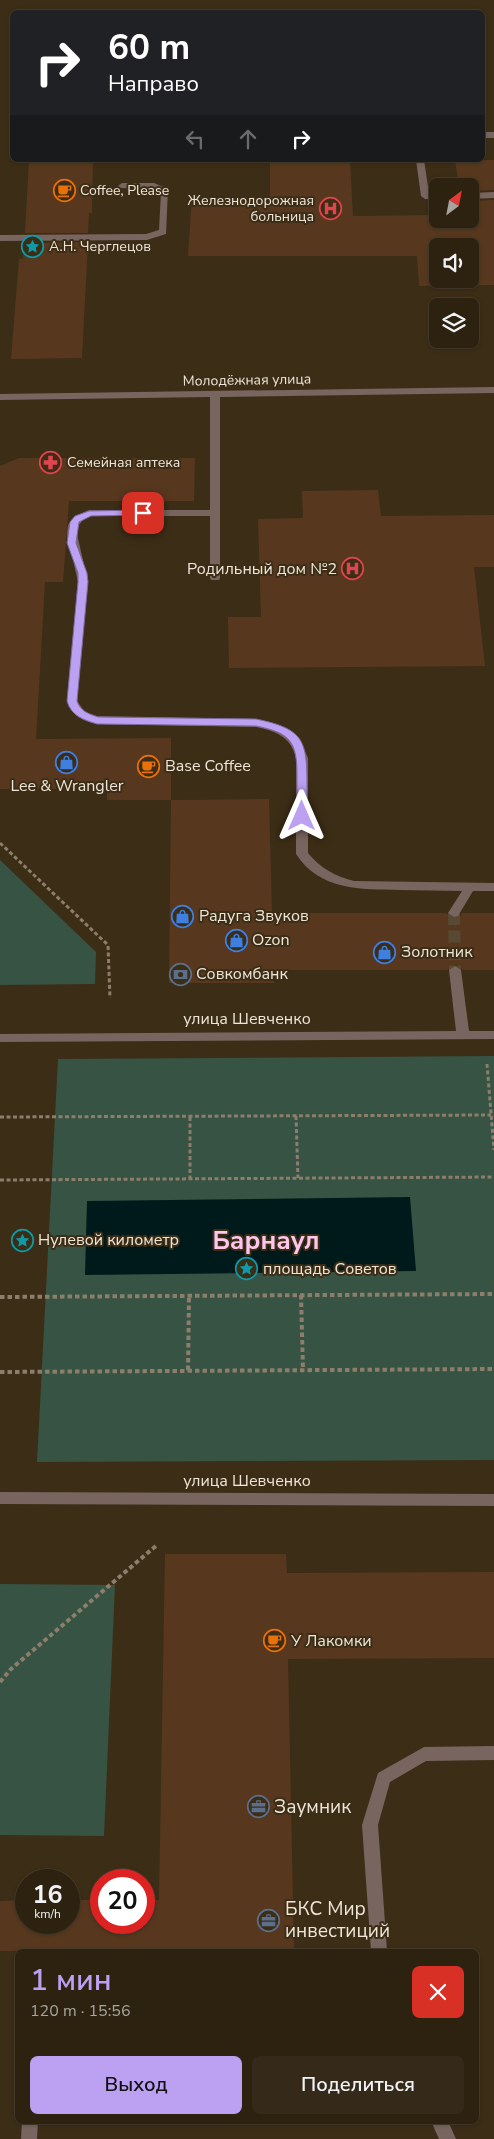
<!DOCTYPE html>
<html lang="ru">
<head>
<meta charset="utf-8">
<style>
  body { margin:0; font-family:"Nunito Sans",sans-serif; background:#352a19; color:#f1f3f6; height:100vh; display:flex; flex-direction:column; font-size:19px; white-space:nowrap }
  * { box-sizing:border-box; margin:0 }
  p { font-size:16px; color:#a7a49f }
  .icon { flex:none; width:28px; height:28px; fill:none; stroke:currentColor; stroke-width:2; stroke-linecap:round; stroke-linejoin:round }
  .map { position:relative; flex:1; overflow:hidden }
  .side { position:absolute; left:15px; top:1949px; width:464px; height:175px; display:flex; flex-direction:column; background:#2d2210; border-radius:8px; box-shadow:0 1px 4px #0004,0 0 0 1px #483f30 }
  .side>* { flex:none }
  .guide { position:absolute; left:10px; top:10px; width:475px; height:152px; border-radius:8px; box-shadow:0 1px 4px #0004,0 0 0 1px #483f30; background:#202124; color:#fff; overflow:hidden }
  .needle { width:32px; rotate:32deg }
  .buttons { position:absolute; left:429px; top:178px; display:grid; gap:10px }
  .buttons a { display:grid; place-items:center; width:50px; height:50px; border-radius:8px; background:#2d2210; box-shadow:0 1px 4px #0004,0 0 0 1px #483f30; font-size:25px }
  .speed { position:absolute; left:15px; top:1869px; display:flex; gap:10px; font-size:25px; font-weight:700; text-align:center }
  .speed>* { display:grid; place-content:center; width:65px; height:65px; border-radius:50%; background:#2d2210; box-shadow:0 1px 4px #0004,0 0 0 1px #483f30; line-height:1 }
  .speed small { font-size:12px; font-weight:400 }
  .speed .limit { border:8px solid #d22; background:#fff; color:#111 }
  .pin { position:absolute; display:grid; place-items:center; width:42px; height:42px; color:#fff; margin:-21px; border-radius:10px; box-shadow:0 2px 8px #0006 }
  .me { position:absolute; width:55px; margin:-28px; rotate:0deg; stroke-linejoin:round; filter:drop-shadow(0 0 4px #0008) }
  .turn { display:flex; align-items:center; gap:18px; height:105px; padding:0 15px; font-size:22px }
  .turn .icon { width:65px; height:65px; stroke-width:2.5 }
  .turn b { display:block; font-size:35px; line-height:42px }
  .lanes { display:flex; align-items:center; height:48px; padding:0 15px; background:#0003; justify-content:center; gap:25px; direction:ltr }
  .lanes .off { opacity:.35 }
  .round { display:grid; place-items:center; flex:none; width:52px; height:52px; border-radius:8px; background:#352a19 }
  .overview { display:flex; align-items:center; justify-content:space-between; height:85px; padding:0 15px }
  h1 { font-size:30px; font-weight:600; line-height:38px; color:#bca0f2 }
  .action { display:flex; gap:10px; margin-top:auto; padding:10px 15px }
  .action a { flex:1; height:58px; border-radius:8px; background:#bca0f2; color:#111; font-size:20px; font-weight:600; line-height:58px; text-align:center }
  .action a+a { background:#352a19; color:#f1f3f6 }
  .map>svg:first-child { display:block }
  .green { fill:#375344 }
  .water { fill:#00191b }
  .building { fill:#57381f; fill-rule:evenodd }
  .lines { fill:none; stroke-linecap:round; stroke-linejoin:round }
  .minor-tunnel { stroke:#574933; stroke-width:12; stroke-dasharray:12 5.5; stroke-linecap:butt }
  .path-far1 { stroke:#8b7e6b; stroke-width:3; stroke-dasharray:4 2.5; stroke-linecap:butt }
  .path { stroke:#8b7e6b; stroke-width:4; stroke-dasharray:4.5 3; stroke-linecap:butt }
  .minor { fill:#78655f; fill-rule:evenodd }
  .route { fill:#bca0f2; stroke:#7a689d }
  .labels { text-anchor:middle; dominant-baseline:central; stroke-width:4; stroke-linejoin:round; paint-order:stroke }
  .far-poi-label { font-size:14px; fill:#efe6d8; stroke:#3c2d16; text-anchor:start }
  .far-street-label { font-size:14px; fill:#efe6d8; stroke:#3c2d16 }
  .poi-label { font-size:16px; fill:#efe6d8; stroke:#3c2d16; text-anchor:start }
  .street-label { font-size:16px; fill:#efe6d8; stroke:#3c2d16 }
  .near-poi-label { font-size:19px; fill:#efe6d8; stroke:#3c2d16; text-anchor:start }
  .town-label { font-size:26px; font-weight:bold; fill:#fec6ed; stroke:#3c2d16 }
</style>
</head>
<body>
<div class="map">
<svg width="494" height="2139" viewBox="0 0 494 2139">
  <rect width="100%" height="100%" fill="#3c2d16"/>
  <g class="green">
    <polygon points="0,860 96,952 95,984 0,985"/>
    <polygon points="494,1056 494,1460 37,1462 58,1059"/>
    <polygon points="0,1584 115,1585 104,1836 0,1835"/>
  </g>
  <polygon class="water" points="410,1197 416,1271 85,1275 87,1201"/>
  <g class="building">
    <polygon points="29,160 93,160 92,213 89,213 88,233 25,233"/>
    <path d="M270,160H350L353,216L438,215V219H470V201L494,200V285L419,286L417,256H188L192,197H270ZM438,246H470V279H438Z"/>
    <polygon points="455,160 494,160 494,190 470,191 470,186 459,186"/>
    <polygon points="88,242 82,358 11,359 19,259 23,259 24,243"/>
    <polygon points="19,458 195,458 194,501 69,501 63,582 45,582 36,739 171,738 171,800 107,800 107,789 0,789 0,466"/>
    <polygon points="378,490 381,516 494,515 494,567 474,567 485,666 229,668 228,617 261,617 258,519 303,518 302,491"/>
    <polygon points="269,799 272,913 446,913 454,919 460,917 462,913 494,913 494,970 463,970 456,964 447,970 274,970 274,983 169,983 171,800"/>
    <polygon points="165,1554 286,1554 287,1573 494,1572 494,1658 288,1659 294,1951 0,1951 0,1901 26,1900 26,1922 69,1922 69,1900 101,1900 101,1922 144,1922 144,1900 159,1900"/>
  </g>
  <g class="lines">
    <polyline class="minor-tunnel" points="454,913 455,970"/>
    <g class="path-far1">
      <polyline points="0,843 108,945 110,998"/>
      <polyline points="487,1064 494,1150"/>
      <polyline points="296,1116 298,1178"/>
      <polyline points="0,1117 491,1115"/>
      <polyline points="190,1117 190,1179"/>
      <polyline points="0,1180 494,1177"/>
    </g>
    <g class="path">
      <polyline points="301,1295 303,1370"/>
      <polyline points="0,1297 494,1294"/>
      <polyline points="188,1370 189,1296"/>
      <polyline points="0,1372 494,1369"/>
      <polyline points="0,1682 11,1669 157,1545"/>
    </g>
    <g class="minor">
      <rect x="482" y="132" width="12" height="6"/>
      <polygon points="416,160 424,160 429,193 438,193 438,199 425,199 421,196"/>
      <polygon points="122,183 154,183 168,189 166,234 147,240 0,241 0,235 146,234 159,230 161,192 153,189 119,188 118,186"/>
      <polygon points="494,192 494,198 470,199 470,193"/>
      <path d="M494,387V393L220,397V578L219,580H211L210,578V516H91L83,520L78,526L77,534L88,582L77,701L85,712L97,716L256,719L276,724L290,730L300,740L308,758V853C320,868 335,876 354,881L494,883V891H473L458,916L454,917L448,913L462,891C441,891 421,890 400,890C361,889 320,891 296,854V758C291,737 276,731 256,727L97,724C82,721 72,716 67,701L78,582L67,534L68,525L75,516L89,510H210V397L0,400V394Z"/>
      <polygon points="455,966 461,970 469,1031 494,1031 494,1039 0,1042 0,1034 456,1031 449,970"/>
      <polygon points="0,1492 494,1494 494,1506 0,1504"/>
      <polygon points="494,1746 494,1760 426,1761 390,1782 378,1825 387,1951 371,1951 362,1825 378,1773 424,1747"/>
      <polygon points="22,2121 38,2121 37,2139 21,2139"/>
      <polygon points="431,2121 448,2121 456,2139 439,2139"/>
    </g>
  </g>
  <path class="route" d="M143,510L148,513L147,515L91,516L79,522L76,543L87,573L88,582L77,701C80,711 89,714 98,717L256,719C305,729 307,741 307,787C307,797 309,810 305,818L302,819L297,816C297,802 297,789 297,776C297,742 291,733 256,726L97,724C84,720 71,716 67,701L78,582V573L67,543L70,522L75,516L89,511Z"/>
  <defs>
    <symbol id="cafe-ring" viewBox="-11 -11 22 22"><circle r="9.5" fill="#3c2d16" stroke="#e8710a" stroke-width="1.5"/><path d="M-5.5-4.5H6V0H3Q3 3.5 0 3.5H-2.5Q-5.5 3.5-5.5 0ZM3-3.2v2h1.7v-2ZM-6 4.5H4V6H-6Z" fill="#e8710a"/></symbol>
    <symbol id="hospital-ring" viewBox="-11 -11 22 22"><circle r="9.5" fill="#3c2d16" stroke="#e0444e" stroke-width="1.5"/><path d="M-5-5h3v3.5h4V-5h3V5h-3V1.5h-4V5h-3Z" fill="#e0444e"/></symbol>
    <symbol id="sight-ring" viewBox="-11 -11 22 22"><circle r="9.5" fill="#3c2d16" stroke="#0f9aa8" stroke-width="1.5"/><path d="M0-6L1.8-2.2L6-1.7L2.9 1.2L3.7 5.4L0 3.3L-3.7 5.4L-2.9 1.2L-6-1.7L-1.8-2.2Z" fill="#0f9aa8"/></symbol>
    <symbol id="pharmacy-ring" viewBox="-11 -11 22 22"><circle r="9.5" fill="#3c2d16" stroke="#e0444e" stroke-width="1.5"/><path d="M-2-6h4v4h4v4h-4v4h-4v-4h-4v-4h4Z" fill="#e0444e"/></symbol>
    <symbol id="shop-ring" viewBox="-11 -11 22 22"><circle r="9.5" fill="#3c2d16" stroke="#3f7fe0" stroke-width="1.5"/><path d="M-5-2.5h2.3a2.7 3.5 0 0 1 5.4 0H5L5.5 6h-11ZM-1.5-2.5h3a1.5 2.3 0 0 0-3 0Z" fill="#3f7fe0"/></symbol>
    <symbol id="bank-ring" viewBox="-11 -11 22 22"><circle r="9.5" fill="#3c2d16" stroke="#5c6f8a" stroke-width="1.5"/><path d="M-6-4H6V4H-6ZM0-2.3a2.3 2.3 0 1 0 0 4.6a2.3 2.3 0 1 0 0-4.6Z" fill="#5c6f8a"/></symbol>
    <symbol id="office-ring" viewBox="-11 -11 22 22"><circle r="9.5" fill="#3c2d16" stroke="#5c6f8a" stroke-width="1.5"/><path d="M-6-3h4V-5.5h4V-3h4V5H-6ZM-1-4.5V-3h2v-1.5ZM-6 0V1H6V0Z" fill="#5c6f8a"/></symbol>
  </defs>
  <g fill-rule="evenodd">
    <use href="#cafe-ring" x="52" y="178" width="25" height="25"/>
    <use href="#hospital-ring" x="318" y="196" width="25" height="25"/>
    <use href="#sight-ring" x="20" y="234" width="25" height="25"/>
    <use href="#pharmacy-ring" x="38" y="450" width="25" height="25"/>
    <use href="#hospital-ring" x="340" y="556" width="25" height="25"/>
    <use href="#shop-ring" x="54" y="750" width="25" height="25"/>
    <use href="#cafe-ring" x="136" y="754" width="25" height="25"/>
    <use href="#shop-ring" x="170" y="904" width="25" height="25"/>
    <use href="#shop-ring" x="224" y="928" width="25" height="25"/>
    <use href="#shop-ring" x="372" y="940" width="25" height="25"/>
    <use href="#bank-ring" x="168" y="962" width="25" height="25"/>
    <use href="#sight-ring" x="10" y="1228" width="25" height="25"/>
    <use href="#sight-ring" x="234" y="1256" width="25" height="25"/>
    <use href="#cafe-ring" x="262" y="1628" width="25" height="25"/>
    <use href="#office-ring" x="246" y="1794" width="25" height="25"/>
    <use href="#office-ring" x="256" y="1908" width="25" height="25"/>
  </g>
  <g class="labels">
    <g class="far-poi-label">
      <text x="80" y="190">Coffee, Please</text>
      <text x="314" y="200" text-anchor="end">Железнодорожная<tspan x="314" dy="16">больница</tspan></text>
      <text x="49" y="246">А.Н. Черглецов</text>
      <text x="67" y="462">Семейная аптека</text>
    </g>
    <g class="far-street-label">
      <text transform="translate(247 380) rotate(-1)">Молодёжная улица</text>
    </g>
    <g class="poi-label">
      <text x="337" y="569" text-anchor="end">Родильный дом №2</text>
      <text x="165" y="766">Base Coffee</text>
      <text x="67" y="786" text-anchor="middle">Lee &amp; Wrangler</text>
      <text x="199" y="916">Радуга Звуков</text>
      <text x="252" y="940">Ozon</text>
      <text x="401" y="952">Золотник</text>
      <text x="196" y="974">Совкомбанк</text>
      <text x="38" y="1240">Нулевой километр</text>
      <text x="263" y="1269">площадь Советов</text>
      <text x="291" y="1641">У Лакомки</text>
    </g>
    <g class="street-label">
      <text x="247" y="1019">улица Шевченко</text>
      <text x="247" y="1481">улица Шевченко</text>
    </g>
    <g class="near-poi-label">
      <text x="274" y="1807">Заумник</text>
      <text x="285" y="1909">БКС Мир<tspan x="285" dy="22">инвестиций</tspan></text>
    </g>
    <g class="town-label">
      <text x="266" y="1240">Барнаул</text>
    </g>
  </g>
</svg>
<div class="buttons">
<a><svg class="needle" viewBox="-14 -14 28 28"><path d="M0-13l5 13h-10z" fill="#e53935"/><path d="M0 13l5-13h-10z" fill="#a7a49f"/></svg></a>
<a><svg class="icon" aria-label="sound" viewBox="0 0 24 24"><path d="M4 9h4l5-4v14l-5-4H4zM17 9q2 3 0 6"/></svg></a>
<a><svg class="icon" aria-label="layers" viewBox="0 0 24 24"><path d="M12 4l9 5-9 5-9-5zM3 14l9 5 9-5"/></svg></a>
</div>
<div class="speed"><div>16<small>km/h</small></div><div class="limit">20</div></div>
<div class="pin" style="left:143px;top:513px;background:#d93025"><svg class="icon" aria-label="arrive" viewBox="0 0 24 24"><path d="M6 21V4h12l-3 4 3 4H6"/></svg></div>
<svg class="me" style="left:302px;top:816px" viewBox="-20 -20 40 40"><path d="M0-17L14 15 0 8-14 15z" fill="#bca0f2" stroke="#fff" stroke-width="4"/></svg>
<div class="guide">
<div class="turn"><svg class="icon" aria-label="right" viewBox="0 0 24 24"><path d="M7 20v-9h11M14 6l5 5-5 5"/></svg><div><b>60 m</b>Направо</div></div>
<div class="lanes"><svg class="icon off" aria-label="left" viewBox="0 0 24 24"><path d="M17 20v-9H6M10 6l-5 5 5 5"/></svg><svg class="icon off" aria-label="ahead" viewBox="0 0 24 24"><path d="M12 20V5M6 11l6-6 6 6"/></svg><svg class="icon" aria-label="right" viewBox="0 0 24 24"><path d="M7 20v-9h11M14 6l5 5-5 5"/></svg></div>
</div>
<section class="side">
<div class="overview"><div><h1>1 мин</h1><p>120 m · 15:56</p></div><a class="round" style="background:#d93025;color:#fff"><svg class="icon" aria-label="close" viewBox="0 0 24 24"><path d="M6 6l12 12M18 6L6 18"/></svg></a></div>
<div class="action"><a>Выход</a><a>Поделиться</a></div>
</section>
</div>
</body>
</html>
